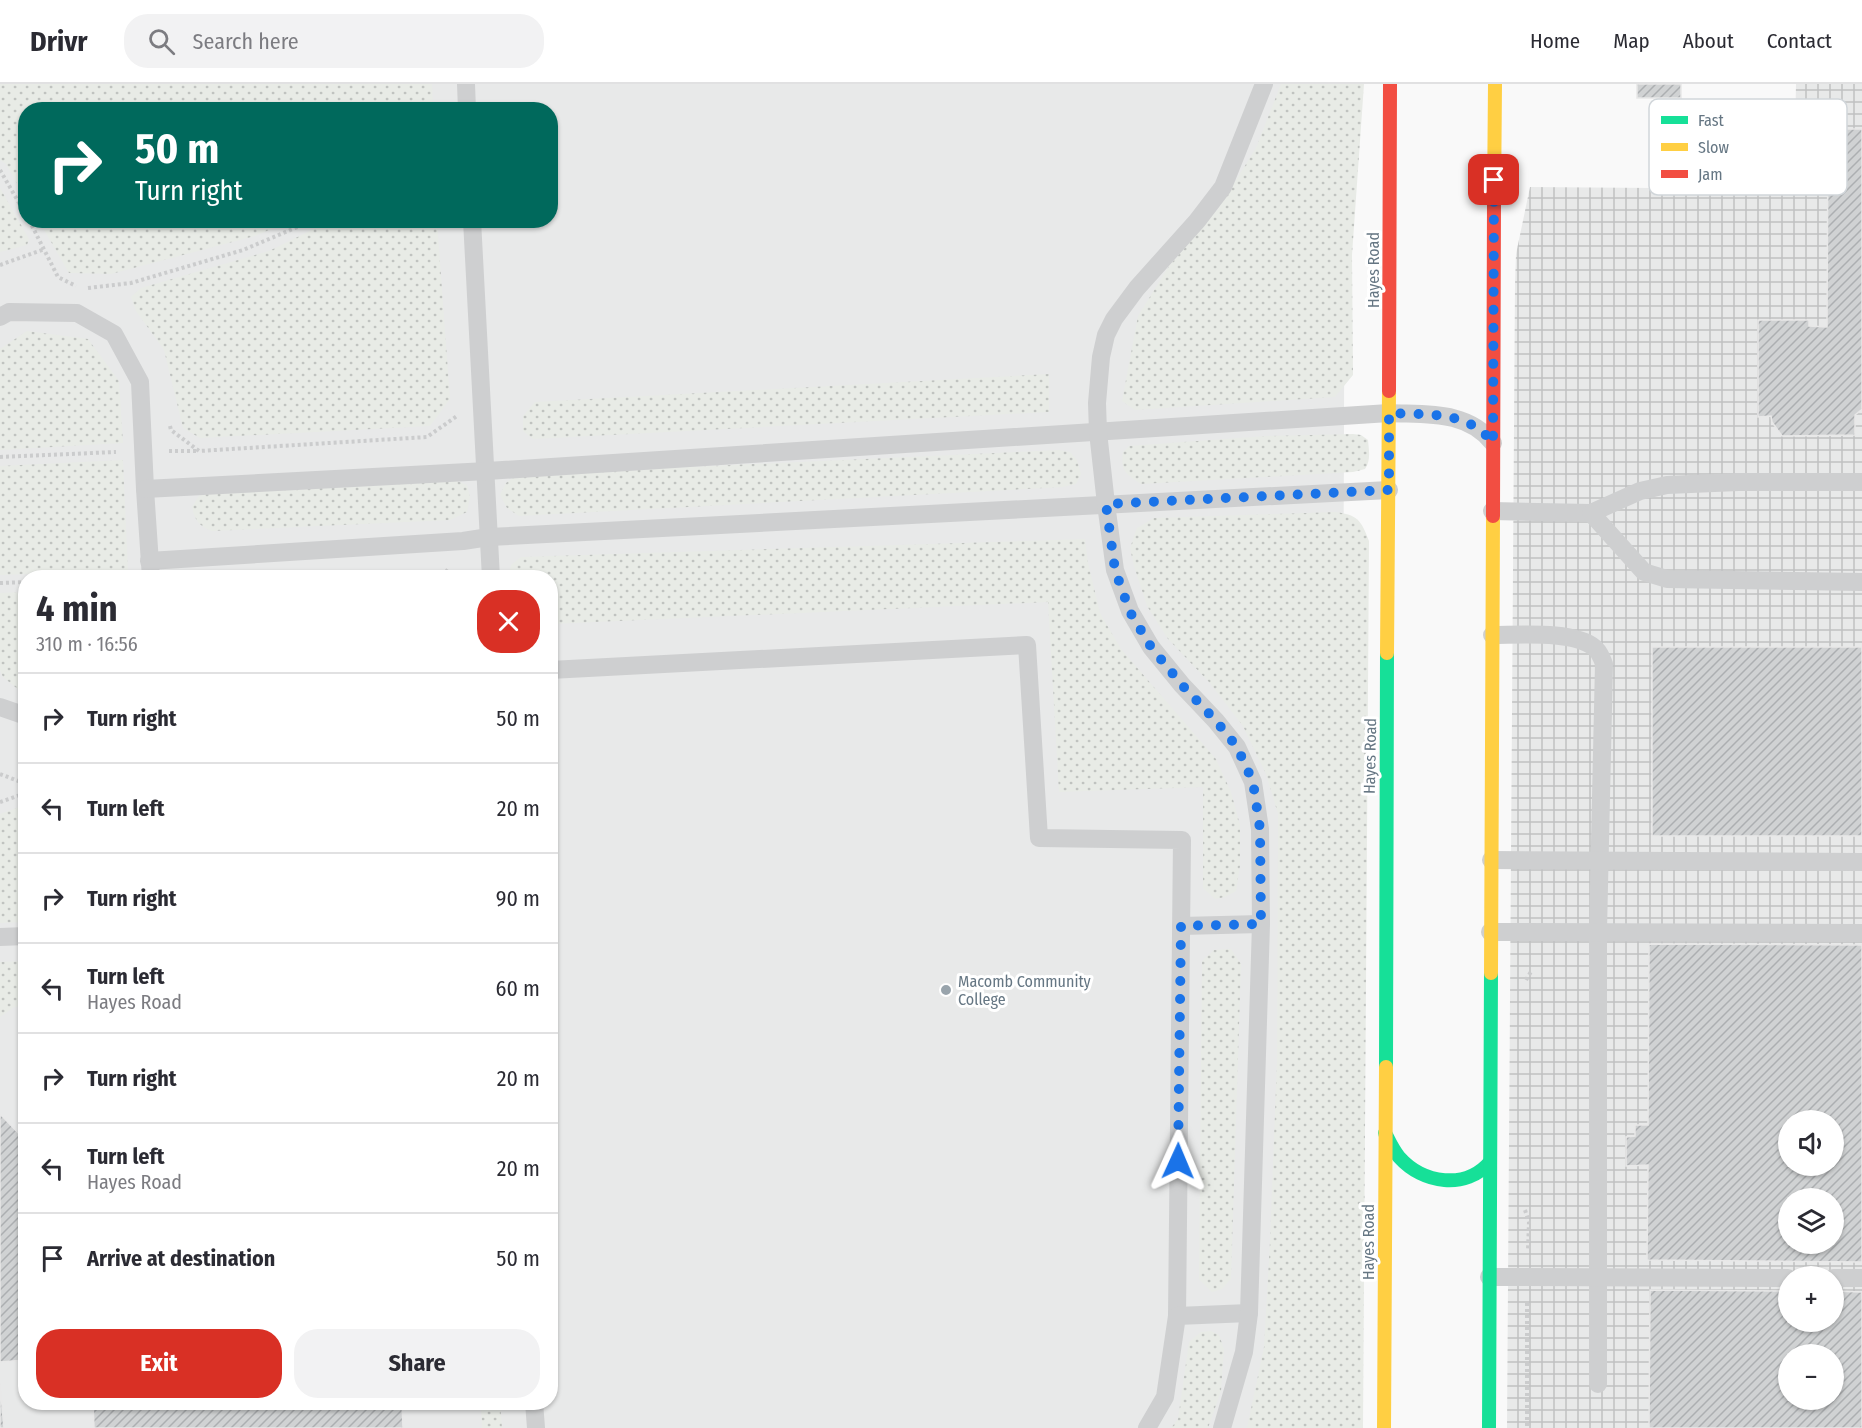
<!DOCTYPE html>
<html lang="en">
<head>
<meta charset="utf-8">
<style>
  body { margin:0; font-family:"Fira Sans Condensed",sans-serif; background:#f2f2f3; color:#2b2b33; height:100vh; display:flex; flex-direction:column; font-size:22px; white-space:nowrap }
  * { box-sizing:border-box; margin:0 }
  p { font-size:20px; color:#7c7c81 }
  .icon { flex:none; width:33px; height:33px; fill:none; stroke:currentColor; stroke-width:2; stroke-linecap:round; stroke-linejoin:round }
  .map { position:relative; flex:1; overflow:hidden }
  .sheet { position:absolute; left:18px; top:486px; width:540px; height:840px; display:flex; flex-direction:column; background:#fff; border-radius:24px; box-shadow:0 2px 4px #0004 }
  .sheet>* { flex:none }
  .guide { position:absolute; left:18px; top:18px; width:540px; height:126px; border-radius:24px; box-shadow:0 2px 4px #0004; background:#00695c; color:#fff; overflow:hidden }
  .tools { position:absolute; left:1778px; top:1026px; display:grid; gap:12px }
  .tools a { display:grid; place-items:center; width:66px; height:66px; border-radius:50%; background:#fff; box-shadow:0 2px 4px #0004; font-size:30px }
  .pin { position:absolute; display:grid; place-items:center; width:51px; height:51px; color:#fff; margin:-26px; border-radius:12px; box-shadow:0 3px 9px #0006 }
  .me { position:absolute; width:66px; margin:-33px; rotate:1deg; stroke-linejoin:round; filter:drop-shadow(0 0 4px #0008) }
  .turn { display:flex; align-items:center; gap:21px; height:126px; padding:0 18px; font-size:27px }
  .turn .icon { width:78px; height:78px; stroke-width:2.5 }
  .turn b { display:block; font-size:42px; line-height:51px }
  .round { display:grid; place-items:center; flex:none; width:63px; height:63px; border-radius:24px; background:#f2f2f3 }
  .head { display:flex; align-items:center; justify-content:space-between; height:102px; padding:0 18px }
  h1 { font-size:36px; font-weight:700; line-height:45px }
  .primary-button { display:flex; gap:12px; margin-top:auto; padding:12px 18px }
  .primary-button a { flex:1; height:69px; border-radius:24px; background:#d93025; color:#fff; font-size:24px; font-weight:700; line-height:69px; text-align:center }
  .primary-button a+a { background:#f2f2f3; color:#2b2b33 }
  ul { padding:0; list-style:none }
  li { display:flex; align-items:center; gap:18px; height:90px; padding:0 18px; border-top:2px solid #e1e1e2 }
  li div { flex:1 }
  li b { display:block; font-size:22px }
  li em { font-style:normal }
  header { display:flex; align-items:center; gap:36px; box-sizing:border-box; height:84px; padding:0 30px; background:#fff; border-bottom:2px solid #e1e1e2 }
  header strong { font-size:28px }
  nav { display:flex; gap:33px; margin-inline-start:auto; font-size:21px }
  .search { width:420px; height:54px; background:#f2f2f3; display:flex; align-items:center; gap:15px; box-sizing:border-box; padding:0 21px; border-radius:24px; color:#7c7c81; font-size:22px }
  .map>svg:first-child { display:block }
  .built { fill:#e8e9e9; fill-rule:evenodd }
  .industrial { fill:url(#industrial-grid); fill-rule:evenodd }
  .grass { fill:url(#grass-dots) }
  .building { fill:url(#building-hatch); stroke:#e8e8e8; stroke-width:1.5; fill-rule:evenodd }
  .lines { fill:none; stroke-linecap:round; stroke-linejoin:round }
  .path { stroke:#cbcccd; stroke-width:4; stroke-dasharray:3 3; stroke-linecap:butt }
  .lane { stroke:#cecfd0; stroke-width:18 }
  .fast { stroke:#16e098; stroke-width:14 }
  .slow { stroke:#ffcf43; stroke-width:14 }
  .jam { stroke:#f24e42; stroke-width:14 }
  .route { stroke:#1a73e8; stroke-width:10; stroke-dasharray:0 18 }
  .poi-dot { fill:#99a4ac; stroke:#fff; stroke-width:2 }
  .labels { text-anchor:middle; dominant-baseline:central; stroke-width:6; stroke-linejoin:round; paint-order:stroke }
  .street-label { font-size:16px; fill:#657683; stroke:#fff }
  .poi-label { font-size:16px; fill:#657683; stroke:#fff; text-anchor:start }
  .key { fill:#fff; stroke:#d1d6da; stroke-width:1.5 }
  .key-label { font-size:16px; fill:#657683 }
</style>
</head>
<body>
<header>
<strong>Drivr</strong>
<div class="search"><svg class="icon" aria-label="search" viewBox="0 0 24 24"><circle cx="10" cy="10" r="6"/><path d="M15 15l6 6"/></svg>Search here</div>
<nav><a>Home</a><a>Map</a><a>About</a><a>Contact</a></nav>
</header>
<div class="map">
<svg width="1862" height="1344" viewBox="0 0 1862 1344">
  <defs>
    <pattern id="industrial-grid" width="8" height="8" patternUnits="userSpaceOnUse" patternTransform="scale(1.5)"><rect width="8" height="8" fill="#e8e9e9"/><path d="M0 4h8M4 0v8" fill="none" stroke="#c0c1c2"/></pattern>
    <pattern id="grass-dots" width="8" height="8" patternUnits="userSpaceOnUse" patternTransform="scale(1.5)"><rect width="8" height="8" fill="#e8ebe6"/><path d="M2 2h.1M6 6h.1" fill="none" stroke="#c0c3c0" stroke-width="1.8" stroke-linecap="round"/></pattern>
    <pattern id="building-hatch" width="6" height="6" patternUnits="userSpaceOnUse" patternTransform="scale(1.5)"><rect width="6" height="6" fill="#d0d2d3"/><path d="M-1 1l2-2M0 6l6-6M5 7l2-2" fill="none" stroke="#acafb1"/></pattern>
  </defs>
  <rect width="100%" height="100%" fill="#f9f9f9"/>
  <path class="built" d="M0,0H1345L1341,1344H0ZM26,26H550V136H26ZM26,494H550V1318H26Z"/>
  <path class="industrial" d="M1796,0H1862V1344H1507L1515,201L1516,170L1530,103L1794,105ZM1788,1036H1833V1082H1788ZM1788,1114H1833V1160H1788ZM1788,1192H1833V1238H1788ZM1788,1270H1833V1316H1788Z"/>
  <g class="grass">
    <polygon points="0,0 432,0 433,25 26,26 25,114 6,80 0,76"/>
    <polygon points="1281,0 1364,0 1352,171 1353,291 1335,313 1135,326 1122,317 1138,232 1169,182 1218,125 1256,64"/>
    <polygon points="0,104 29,155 27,161 0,168"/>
    <polygon points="39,137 290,137 255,152 111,190 69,189"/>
    <polygon points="330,137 437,137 450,315 430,342 200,354 183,344 164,266 136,227 131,213 141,204 269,167"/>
    <polygon points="27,247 88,255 119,297 123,359 0,366 0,265"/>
    <polygon points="1049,290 1049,328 533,355 523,347 523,332 535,318"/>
    <path d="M1353,350L1361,351L1368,356C1369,367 1371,376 1365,385L1353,388L1141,400C1126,390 1120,387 1123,368L1129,362L1266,352Z"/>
    <polygon points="1059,366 1070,368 1077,376 1081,390 1076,400 1063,403 519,432 507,424 500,411 506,399 517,391"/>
    <polygon points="123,376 128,487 0,491 0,382"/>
    <path d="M452,395L467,401L470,413L467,428L450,436L212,447C199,442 195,437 192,423L199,412L210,406Z"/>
    <path d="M1335,428C1358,431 1361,436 1369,457L1363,1344H1247L1264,1263L1270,1157L1277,976L1278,730L1266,690L1243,642L1209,598L1168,555L1147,522L1134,482L1130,464L1137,444L1154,434Z"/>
    <polygon points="1085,455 1088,479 1100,529 1121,565 1216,675 1231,708 1240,741 1240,782 1236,807 1225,813 1215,815 1203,804 1203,703 1059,708 1048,518 551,540 550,494 508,493 511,481 521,473"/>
    <polygon points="438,489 445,493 338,493"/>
    <polygon points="25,508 26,508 25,611 3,593 0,586 0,509"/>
    <polygon points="25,721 25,838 0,839 0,730"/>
    <polygon points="1231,865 1241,880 1231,1195 1222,1205 1212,1208 1199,1195 1202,877 1214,866"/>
    <polygon points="25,877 25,922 14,923 0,933 0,878"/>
    <polygon points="1211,1247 1219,1251 1224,1265 1221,1307 1208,1344 1171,1344 1178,1335 1189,1258 1201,1248"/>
    <polygon points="481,1319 500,1319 502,1344 482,1344"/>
  </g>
  <g class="building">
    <rect x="1637" y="0" width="44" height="14"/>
    <polygon points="1828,45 1862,45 1862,325 1855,331 1855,351 1782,352 1772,338 1771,332 1758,333 1758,236 1809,236 1809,242 1827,243"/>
    <rect x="1652" y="563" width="210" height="189"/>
    <path d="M1649,860L1862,861V1178L1647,1176L1648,1081L1626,1082V1053L1635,1052V1041H1648ZM1788,1036H1833V1082H1788ZM1788,1114H1833V1160H1788Z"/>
    <polygon points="0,1030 26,1057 26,1276 0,1278"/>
    <path d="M1650,1206L1788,1207V1238H1833V1207L1862,1208V1344H1649ZM1788,1270H1833V1316H1788Z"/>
    <polygon points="0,1299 4,1344 0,1344"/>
    <polygon points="93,1318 402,1318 403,1344 94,1344"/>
  </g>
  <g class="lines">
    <g class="path">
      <polyline points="0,86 26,131"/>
      <polyline points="29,136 58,193 76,202"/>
      <polyline points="0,181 45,165"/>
      <polyline points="88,204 131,199 243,166 314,136"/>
      <polyline points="170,342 171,346 199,367 427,353 457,332"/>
      <polyline points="169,367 197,367"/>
      <polyline points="0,373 116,368"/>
      <polyline points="445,486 457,494"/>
      <polyline points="0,499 26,498"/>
      <polyline points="0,690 26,700"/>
      <polyline points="0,718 26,709"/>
      <polyline points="1526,896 1532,886"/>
      <polyline points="1525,1126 1529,1138 1528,1166"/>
      <polyline points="1527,1219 1527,1344"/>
    </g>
    <g class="lane">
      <polyline points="466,0 467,26"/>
      <polyline points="472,136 491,494"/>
      <polyline points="0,233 9,228 77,229 114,250 140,298 145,405 151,494"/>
      <path d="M145,405L487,387L1389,329C1426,331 1467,326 1493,359"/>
      <polyline points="1492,427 1591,429 1640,407 1667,401 1738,398 1862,398"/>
      <polyline points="1591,429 1644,488 1667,495 1862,498"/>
      <polyline points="149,477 463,457 489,453 1389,406"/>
      <path d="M1492,551C1519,551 1574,546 1595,564C1600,569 1602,574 1604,580L1598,847V1300"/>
      <polyline points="550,586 1027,561 1039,754 1182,756 1177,1232"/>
      <polyline points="0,623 26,632"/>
      <polyline points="1491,776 1862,778"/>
      <polyline points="1181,842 1261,840"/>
      <polyline points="1490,848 1862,849"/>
      <polyline points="0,853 26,852"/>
      <polyline points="1489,1193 1788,1194"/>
      <polyline points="1833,1194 1862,1194"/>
      <polyline points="534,1318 536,1344"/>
      <polyline points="1147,1344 1165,1313 1177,1232 1249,1229"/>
      <polyline points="1222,1344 1244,1268 1249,1229 1261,840 1260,745 1253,698 1237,663 1216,637 1182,601 1151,563 1130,527 1115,486 1106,420 1098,348 1097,319 1101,273 1106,251 1114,235 1137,204 1197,137 1223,103 1264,0"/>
    </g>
    <g class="fast">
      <polyline points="1386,983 1387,569"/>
      <path d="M1385,1049C1389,1057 1393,1066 1399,1073C1423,1100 1466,1106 1490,1078"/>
      <polyline points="1489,1344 1491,889"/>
    </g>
    <g class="slow">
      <polyline points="1494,118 1495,0"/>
      <polyline points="1387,569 1389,307"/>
      <polyline points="1491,889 1493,432"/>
      <polyline points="1384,1344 1386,983"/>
    </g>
    <g class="jam">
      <polyline points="1389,307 1390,0"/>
      <polyline points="1493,432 1494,118"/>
    </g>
  </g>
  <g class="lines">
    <path class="route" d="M1178,1077L1181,842L1261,840L1260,745L1253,698L1237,663L1216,637L1182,601L1151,563L1130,528L1115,486L1106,420L1389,406V329C1426,331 1468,326 1493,359L1494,96"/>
  </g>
  <circle class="poi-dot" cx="946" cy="906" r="6"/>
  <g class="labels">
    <g class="street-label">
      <text transform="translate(1373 186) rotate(-90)">Hayes Road</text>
      <text transform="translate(1370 672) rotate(-89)">Hayes Road</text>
      <text transform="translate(1368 1158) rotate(-90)">Hayes Road</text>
    </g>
    <g class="poi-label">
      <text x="958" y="897">Macomb Community<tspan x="958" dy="18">College</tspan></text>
    </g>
  </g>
  <rect x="1649" y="15" width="198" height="96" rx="9" class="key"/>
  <rect x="1661" y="32" width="27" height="8" fill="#16e098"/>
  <rect x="1661" y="59" width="27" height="8" fill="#ffcf43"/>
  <rect x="1661" y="86" width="27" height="8" fill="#f24e42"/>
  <g class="key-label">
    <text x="1698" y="42">Fast</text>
    <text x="1698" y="69">Slow</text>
    <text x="1698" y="96">Jam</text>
  </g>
</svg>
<div class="tools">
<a><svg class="icon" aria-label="sound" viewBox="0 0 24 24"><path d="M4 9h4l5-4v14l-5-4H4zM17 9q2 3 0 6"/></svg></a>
<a><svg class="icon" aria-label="layers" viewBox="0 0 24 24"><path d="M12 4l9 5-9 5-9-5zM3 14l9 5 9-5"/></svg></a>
<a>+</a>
<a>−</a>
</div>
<div class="pin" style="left:1494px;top:96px;background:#d93025"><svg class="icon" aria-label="arrive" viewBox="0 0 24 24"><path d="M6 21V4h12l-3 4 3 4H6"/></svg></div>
<svg class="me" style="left:1178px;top:1077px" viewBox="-20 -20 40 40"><path d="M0-17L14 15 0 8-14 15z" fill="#1a73e8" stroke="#fff" stroke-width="4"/></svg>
<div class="guide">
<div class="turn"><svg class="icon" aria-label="right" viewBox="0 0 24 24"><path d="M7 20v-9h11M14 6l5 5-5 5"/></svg><div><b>50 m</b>Turn right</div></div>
</div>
<section class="sheet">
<div class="head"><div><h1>4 min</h1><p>310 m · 16:56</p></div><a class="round" style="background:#d93025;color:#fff"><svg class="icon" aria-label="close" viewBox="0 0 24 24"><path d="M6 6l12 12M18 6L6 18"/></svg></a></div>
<ul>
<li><svg class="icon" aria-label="right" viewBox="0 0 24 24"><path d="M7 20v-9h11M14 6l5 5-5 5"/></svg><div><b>Turn right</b></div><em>50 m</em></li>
<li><svg class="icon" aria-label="left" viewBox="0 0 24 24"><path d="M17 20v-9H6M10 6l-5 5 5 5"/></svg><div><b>Turn left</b></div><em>20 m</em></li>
<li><svg class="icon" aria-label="right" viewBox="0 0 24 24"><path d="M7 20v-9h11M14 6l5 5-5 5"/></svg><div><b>Turn right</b></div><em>90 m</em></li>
<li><svg class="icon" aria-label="left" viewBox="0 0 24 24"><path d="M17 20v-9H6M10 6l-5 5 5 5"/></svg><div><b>Turn left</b><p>Hayes Road</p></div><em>60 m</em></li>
<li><svg class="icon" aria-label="right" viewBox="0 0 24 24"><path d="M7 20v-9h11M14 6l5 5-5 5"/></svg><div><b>Turn right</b></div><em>20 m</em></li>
<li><svg class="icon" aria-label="left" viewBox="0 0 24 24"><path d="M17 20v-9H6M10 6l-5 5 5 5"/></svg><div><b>Turn left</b><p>Hayes Road</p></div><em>20 m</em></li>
<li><svg class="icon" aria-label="arrive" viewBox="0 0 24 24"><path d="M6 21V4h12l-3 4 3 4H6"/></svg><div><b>Arrive at destination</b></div><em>50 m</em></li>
</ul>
<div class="primary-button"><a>Exit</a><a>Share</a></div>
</section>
</div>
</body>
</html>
